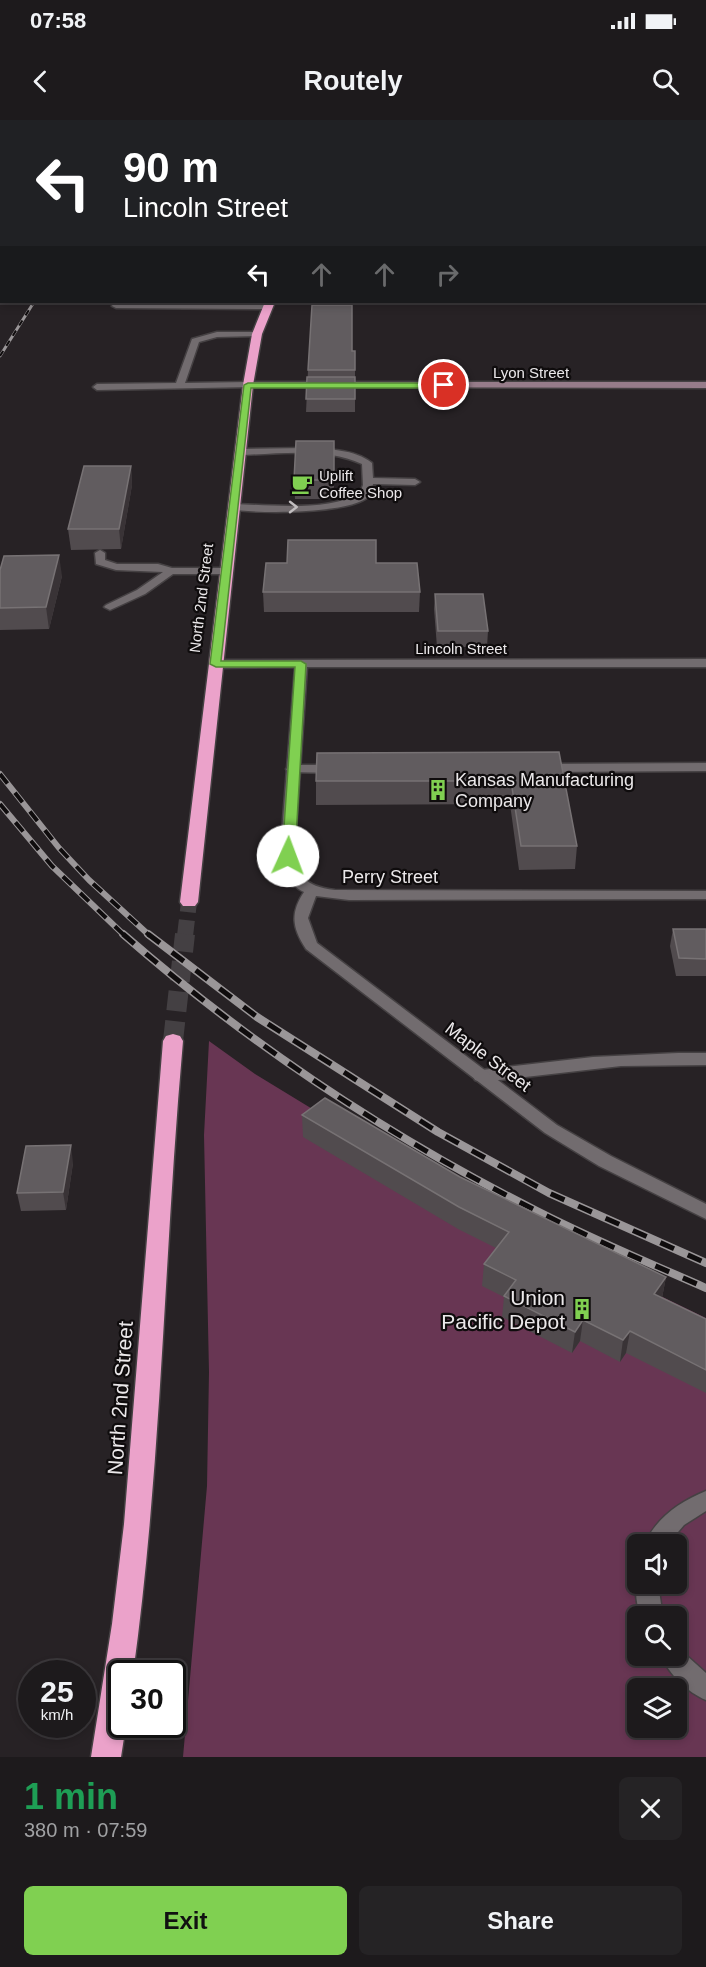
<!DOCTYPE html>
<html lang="en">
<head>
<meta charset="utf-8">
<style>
  body { margin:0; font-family:Arial,sans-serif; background:#252325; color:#f1f3f6; height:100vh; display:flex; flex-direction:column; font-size:22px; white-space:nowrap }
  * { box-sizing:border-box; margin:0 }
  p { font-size:20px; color:#a0a1a3 }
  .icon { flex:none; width:33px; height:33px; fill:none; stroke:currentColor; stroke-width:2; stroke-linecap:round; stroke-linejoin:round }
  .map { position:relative; height:1637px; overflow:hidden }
  .sheet { display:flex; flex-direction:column; background:#1d1a1c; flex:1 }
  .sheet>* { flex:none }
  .top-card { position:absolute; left:0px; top:0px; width:706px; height:183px; box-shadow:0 3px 9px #0003,0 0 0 2px #3b383b; background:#202124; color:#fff; overflow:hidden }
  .fabs { position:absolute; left:627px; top:1414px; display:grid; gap:12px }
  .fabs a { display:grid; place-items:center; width:60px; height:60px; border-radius:9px; background:#1d1a1c; box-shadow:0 3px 9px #0003,0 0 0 2px #3b383b; font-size:30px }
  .speed { position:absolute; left:18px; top:1540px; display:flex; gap:12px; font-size:30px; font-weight:700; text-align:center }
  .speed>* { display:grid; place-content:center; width:78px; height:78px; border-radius:50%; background:#1d1a1c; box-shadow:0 3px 9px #0003,0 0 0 2px #3b383b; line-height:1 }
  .speed small { font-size:15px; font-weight:400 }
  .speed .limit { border:3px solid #111; border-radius:9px; background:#fff; color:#111 }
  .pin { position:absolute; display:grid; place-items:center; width:51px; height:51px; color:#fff; margin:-26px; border:3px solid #fff; border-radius:50%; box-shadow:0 2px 6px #0007 }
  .me { position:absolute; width:66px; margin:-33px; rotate:2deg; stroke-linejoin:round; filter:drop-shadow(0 0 4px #0008) }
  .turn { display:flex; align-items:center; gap:21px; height:126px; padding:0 24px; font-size:27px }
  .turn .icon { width:78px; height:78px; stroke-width:2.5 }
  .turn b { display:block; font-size:42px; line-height:51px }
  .lanes { display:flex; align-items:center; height:57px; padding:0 24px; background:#0003; justify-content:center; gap:30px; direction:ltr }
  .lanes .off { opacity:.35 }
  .round { display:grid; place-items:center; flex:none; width:63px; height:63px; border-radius:9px; background:#252325 }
  .headline { display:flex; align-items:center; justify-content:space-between; height:102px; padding:0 24px }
  h1 { font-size:36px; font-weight:800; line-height:45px; color:#1e9e55 }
  .primary-button { display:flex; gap:12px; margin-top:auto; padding:12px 24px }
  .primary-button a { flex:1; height:69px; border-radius:9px; background:#80d051; color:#111; font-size:24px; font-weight:800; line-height:69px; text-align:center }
  .primary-button a+a { background:#252325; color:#f1f3f6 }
  .status { display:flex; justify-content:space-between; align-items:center; height:42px; padding:0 30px; background:#1d1a1c; direction:ltr }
  .status svg { height:16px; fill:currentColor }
  header { display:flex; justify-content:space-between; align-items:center; height:78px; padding:0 24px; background:#1d1a1c; font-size:27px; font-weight:800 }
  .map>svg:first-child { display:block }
  .green { fill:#683653; fill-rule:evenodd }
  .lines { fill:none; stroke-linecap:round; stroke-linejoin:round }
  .highway-tunnel-far1 { stroke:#444043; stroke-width:16; stroke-dasharray:16 8; stroke-linecap:butt }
  .highway-tunnel { stroke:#444043; stroke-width:20; stroke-dasharray:20 10; stroke-linecap:butt }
  .lane-casing { stroke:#454143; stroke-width:3 }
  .street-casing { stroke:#454143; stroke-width:3 }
  .secondary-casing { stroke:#454143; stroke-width:3 }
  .highway-casing { stroke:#454143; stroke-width:3 }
  .lane { fill:#726c6f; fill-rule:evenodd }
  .street { fill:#726c6f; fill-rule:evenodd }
  .secondary { fill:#967c8a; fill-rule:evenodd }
  .highway { fill:#eba2ca; fill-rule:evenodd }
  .rail-far2-casing { stroke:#9a9698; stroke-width:3 }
  .rail-far1-casing { stroke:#9a9698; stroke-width:6 }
  .rail-casing { stroke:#9a9698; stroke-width:8 }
  .rail-far2 { stroke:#0f0c0d; stroke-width:2; stroke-dasharray:6; stroke-linecap:butt }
  .rail-far1 { stroke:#0f0c0d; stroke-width:4; stroke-dasharray:12; stroke-linecap:butt }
  .rail { stroke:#0f0c0d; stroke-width:5; stroke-dasharray:15; stroke-linecap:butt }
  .wall { fill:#514b4e }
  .shaded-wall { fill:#393336 }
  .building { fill:#615c5f; stroke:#777274; stroke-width:1.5 }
  .oneway { stroke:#c1bdbf }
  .route { fill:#80d051; stroke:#538735; stroke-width:1.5 }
  .labels { text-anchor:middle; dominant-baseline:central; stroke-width:4.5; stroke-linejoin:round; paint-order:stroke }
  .far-street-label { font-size:15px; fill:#ebe8ea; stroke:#0f0c0d }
  .far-poi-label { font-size:15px; fill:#ebe8ea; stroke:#0f0c0d; text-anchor:start }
  .poi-label { font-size:18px; fill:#ebe8ea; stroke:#0f0c0d; text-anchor:start }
  .street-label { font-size:18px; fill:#ebe8ea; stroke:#0f0c0d }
  .near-poi-label { font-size:21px; fill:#ebe8ea; stroke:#0f0c0d; text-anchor:end }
  .near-street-label { font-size:21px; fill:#ebe8ea; stroke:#0f0c0d }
</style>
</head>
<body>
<div class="status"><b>07:58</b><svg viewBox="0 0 49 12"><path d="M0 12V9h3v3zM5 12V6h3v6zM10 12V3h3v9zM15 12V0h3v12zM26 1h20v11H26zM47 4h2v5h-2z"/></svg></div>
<header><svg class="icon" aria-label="back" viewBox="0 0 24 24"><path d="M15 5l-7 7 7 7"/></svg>Routely<svg class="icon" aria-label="search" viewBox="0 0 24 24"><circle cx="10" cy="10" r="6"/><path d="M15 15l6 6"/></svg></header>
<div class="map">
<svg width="706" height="1637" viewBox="0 0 706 1637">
  <rect width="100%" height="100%" fill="#272225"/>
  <path class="green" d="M209,921L255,954L355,1015L508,1102L706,1198V1637H183L207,1366L209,1252L204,1015ZM638,1425H676V1464H638ZM638,1497H676V1536H638ZM638,1569H676V1608H638Z"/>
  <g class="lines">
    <polyline class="highway-tunnel-far1" points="185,816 189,782"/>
    <polyline class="highway-tunnel" points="173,921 185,814"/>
    <defs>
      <g id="lane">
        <rect x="705" y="160" width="1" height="4"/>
        <polygon points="114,182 267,185 271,187 267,189 116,188 112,186"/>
        <polygon points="217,212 257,212 261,214 257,216 217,217 199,222 185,263 248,262 252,265 251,267 97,270 93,267 97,264 176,263 192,219"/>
        <path d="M306,328C327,329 355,329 372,343L373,358L415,359L420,362L415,365L373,364C372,369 372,373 368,377C349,394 256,394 230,389V385L234,384C271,385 328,392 360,373L363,365L362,344C326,327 279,334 240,335L235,332L240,329Z"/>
        <polygon points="100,430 105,433 105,440 117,444 158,444 172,448 227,448 232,451 227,454 173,454 145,474 110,490 104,487 106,485 137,470 163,452 116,450 96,444 95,433"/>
        <polygon points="706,643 706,651 542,652 535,648 542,644"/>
        <polygon points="293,645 335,645 342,649 335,653 288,652 286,649"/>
        <polygon points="678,933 706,933 706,945 621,946 481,962 475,960 473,956 475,952 481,950 593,937"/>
        <path d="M706,1371V1391L684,1405L667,1425H644C656,1398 679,1382 706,1371Z"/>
        <path d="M638,1460V1464H658L663,1497H641C637,1486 634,1471 638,1460Z"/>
        <path d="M676,1526L706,1553V1580C687,1572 670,1555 661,1536H676Z"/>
      </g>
      <g id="street">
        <polygon points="378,0 466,2 380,2"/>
        <rect x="705" y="131" width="1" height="4"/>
        <rect x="705" y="164" width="1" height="5"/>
        <path d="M706,539V547H307L295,725C298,756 303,766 335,770L706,771V779L349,780L316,776L308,798L317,823L557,1005L611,1036L706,1084V1099L599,1046L545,1013L306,829C292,808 290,793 304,772C285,763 283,744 281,725L295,547L216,548L210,544L216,540Z"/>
      </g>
      <g id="secondary">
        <polygon points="706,0 706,3 564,2 566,0"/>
        <polygon points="248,262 706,262 706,268 245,267 244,265"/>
      </g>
      <g id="highway">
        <polygon points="475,0 474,2 467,2 468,0"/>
        <polygon points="265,182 275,182 262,214 253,265 198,782 195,786 183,786 180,782 243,265 252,214"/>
        <path d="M173,914L180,916L183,921C164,1132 162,1344 133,1554H122V1605H126L121,1637H91L112,1504L124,1404L163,921L166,916Z"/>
      </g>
    </defs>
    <use href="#lane" class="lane-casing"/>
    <use href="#street" class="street-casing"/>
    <use href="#secondary" class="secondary-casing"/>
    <use href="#highway" class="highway-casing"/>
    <use href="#lane" class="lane"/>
    <use href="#street" class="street"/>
    <use href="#secondary" class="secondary"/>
    <use href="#highway" class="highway"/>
    <defs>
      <polyline id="rail-far2" points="0,236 34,182"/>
      <g id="rail-far1">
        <polyline points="0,654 59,728 89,760 150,816"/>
        <polyline points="0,684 52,746 125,816"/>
      </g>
      <g id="rail">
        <path d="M123,814C249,924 388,1016 537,1091C592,1119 649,1143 706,1168"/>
        <polyline points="148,814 257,897 438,1012 549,1073 706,1143"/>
      </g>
    </defs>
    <use href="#rail-far2" class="rail-far2-casing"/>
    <use href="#rail-far1" class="rail-far1-casing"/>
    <use href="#rail" class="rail-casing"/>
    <use href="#rail-far2" class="rail-far2"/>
    <use href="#rail-far1" class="rail-far1"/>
    <use href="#rail" class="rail"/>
  </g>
  <g class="wall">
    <polygon points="352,231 355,231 355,292 306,292 308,250"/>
    <polygon points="334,321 334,379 295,379 294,360"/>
    <polygon points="131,346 132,365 121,429 71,430 68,409"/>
    <polygon points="376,443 420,472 419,492 264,492 263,472"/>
    <polygon points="0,450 62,456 49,509 0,510"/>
    <polygon points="435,474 488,511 487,527 437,527 434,489"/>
    <polygon points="559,632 577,726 575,749 519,750 510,684 316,685 316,661"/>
    <polygon points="673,809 706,809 706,856 676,856 670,826"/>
    <polygon points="302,995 460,1057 666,1157 662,1178 706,1199 706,1273 626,1233 620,1242 580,1221 572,1233 502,1197 504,1177 482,1166 484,1144 496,1128 458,1109 303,1017"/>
    <polygon points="73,1043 66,1090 21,1091 17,1073"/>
  </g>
  <g class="shaded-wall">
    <polygon points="131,346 132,365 121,429 119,409"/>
    <polygon points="59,435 62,456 49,509 46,487"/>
    <polygon points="71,1025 73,1043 66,1090 63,1072"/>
    <polygon points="666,1157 662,1178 654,1174"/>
    <polygon points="583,1200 580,1221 572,1233 575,1212"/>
    <polygon points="630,1211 626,1233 620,1242 623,1220"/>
  </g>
  <g class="building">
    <polygon points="312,185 352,185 352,231 355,231 355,250 308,250"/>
    <polygon points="307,257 355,257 355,279 306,279"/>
    <polygon points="296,321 334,321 334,360 294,360"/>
    <polygon points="84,346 131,346 119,409 68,409"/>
    <polygon points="288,420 376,420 376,443 417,443 420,472 263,472 266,443 287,443"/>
    <polygon points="59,435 46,487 0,488 0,450 4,436"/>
    <polygon points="435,474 483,474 488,511 438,511"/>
    <polygon points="559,632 577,726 521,726 511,661 316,661 317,633"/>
    <polygon points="673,809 706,809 706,839 679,838"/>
    <polygon points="325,978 460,1057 666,1157 654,1174 706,1199 706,1250 630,1211 623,1220 583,1200 575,1212 504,1176 516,1160 484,1144 509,1112 459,1087 302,995"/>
    <polygon points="71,1025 63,1072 17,1073 26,1026"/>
  </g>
  <defs><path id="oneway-chevron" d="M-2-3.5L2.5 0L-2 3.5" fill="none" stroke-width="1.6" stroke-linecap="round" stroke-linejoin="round" transform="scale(1.5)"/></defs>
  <use class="oneway" href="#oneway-chevron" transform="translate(293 387)"/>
  <polygon class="route" points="248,263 444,263 448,265 444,268 251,268 221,541 301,541 306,544 295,736 288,740 282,736 295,547 216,547 210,544 244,265"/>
  <defs>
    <symbol id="cafe-bare" viewBox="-9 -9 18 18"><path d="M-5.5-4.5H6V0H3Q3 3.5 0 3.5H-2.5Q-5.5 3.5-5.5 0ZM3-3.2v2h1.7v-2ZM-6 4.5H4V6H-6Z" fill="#80d051" stroke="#0f0c0d" stroke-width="2.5" paint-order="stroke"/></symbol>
    <symbol id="building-bare" viewBox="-9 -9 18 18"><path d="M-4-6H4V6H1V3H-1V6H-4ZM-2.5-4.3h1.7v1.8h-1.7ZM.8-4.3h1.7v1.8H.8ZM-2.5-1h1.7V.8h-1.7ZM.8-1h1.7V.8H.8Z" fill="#80d051" stroke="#0f0c0d" stroke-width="2.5" paint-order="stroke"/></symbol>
  </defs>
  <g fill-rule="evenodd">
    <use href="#cafe-bare" x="287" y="349" width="30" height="30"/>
    <use href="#building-bare" x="423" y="655" width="30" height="30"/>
    <use href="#building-bare" x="567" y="1174" width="30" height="30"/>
  </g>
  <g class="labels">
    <g class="far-street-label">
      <text x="531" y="252">Lyon Street</text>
      <text transform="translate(201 478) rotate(-83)">North 2nd Street</text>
      <text x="461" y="528">Lincoln Street</text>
    </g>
    <g class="far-poi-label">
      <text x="319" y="355">Uplift<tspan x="319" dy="17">Coffee Shop</tspan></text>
    </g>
    <g class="poi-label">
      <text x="455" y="660">Kansas Manufacturing<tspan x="455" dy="21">Company</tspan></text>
    </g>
    <g class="street-label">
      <text x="390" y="757">Perry Street</text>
      <text transform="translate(488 937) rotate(37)">Maple Street</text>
    </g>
    <g class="near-poi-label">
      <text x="565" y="1177">Union<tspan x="565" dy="24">Pacific Depot</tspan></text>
    </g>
    <g class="near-street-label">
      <text transform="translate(120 1278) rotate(-86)">North 2nd Street</text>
    </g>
  </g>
</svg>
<div class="fabs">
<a><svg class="icon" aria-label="sound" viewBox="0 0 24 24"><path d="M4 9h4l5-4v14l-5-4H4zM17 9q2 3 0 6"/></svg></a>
<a><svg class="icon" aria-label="search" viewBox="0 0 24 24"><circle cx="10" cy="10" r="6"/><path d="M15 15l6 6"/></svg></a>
<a><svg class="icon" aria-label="layers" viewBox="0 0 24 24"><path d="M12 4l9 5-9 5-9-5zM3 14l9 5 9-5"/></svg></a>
</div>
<div class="speed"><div>25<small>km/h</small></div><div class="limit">30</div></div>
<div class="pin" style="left:444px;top:265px;background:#d93025"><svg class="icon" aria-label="arrive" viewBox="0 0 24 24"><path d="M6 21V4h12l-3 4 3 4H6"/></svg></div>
<svg class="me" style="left:288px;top:736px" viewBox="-20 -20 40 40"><circle r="19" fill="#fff"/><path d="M0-13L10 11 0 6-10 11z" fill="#80d051"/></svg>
<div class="top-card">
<div class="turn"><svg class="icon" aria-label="left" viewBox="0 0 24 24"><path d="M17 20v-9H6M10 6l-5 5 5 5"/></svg><div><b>90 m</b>Lincoln Street</div></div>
<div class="lanes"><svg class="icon" aria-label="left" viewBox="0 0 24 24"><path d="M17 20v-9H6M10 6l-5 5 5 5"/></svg><svg class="icon off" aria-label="ahead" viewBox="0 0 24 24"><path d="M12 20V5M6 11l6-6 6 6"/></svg><svg class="icon off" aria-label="ahead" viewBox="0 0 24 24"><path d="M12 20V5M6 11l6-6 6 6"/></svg><svg class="icon off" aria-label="right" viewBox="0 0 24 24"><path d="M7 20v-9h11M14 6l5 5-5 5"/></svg></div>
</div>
</div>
<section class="sheet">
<div class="headline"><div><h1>1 min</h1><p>380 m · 07:59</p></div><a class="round"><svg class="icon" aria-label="close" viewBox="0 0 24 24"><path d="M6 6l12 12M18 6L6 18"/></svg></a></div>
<div class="primary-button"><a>Exit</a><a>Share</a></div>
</section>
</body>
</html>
